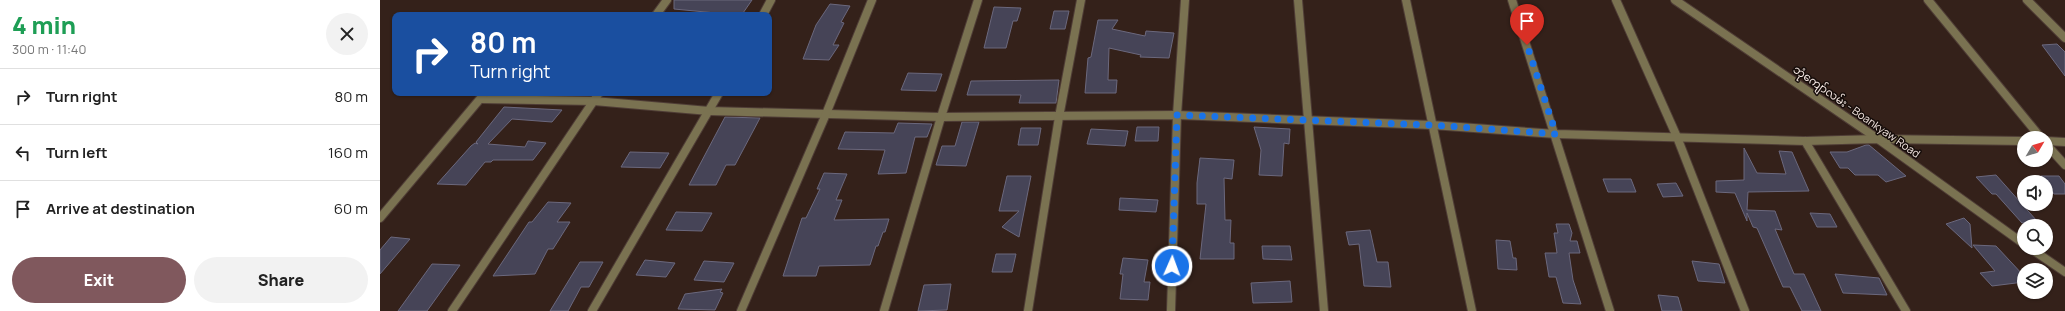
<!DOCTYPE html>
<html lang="en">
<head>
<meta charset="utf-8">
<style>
  body { margin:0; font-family:Manrope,"Noto Sans Myanmar",sans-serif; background:#f2f2f2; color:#222; height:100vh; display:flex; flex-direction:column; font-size:15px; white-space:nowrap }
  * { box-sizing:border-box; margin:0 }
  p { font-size:13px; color:#767676 }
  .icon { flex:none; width:22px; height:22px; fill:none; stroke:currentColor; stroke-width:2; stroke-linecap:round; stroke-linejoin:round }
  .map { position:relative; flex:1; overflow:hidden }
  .panel { display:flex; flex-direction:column; background:#fff; width:380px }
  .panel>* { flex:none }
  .hud { position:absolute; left:12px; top:12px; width:380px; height:84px; border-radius:8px; box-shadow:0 1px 3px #0004; background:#1a4fa0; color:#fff; overflow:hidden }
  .needle { width:26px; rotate:52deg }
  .controls { position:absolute; left:1637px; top:131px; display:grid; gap:8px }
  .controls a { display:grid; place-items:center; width:36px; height:36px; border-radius:50%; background:#fff; box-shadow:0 1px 3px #0004; font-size:20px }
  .pin { position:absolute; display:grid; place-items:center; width:34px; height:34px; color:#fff; margin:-41px -17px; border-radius:50% 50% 50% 0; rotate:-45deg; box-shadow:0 0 4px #0007 }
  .pin .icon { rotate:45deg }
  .me { position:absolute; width:44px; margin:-22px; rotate:2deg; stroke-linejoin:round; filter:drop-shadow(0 0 3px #0008) }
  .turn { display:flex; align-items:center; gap:14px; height:84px; padding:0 12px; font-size:18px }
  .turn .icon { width:52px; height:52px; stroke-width:2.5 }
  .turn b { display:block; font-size:28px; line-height:34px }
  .round { display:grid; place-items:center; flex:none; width:42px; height:42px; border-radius:21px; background:#f2f2f2 }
  .head { display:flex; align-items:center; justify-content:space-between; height:68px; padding:0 12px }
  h1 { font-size:24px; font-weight:800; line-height:30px; color:#1e9e55 }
  .action { display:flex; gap:8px; margin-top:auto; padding:8px 12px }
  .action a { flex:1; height:46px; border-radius:24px; background:#80585d; color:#fff; font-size:16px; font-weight:800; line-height:46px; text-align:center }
  .action a+a { background:#f2f2f2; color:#222 }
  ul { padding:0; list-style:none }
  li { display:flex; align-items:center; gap:12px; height:56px; padding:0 12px; border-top:1px solid #e0e0e0 }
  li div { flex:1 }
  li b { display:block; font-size:15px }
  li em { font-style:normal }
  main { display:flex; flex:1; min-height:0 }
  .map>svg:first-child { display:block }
  .building { fill:#464457; stroke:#6b687d }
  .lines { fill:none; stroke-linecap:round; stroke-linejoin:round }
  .minor-casing { stroke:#4f3d36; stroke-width:10 }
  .minor { stroke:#7a7251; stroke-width:8 }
  .route { stroke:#1a73e8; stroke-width:7; stroke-dasharray:0 12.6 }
  .labels { text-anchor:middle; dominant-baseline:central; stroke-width:3; stroke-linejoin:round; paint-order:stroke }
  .street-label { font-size:11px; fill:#f6e8e3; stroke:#160d0a }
</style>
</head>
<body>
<main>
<section class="panel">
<div class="head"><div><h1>4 min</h1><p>300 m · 11:40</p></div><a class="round"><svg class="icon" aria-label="close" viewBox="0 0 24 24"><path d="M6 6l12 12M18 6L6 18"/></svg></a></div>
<ul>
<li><svg class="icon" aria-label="right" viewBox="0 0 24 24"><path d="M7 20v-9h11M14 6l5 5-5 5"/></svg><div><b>Turn right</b></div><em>80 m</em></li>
<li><svg class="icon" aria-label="left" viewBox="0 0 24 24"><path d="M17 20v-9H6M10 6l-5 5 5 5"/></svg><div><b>Turn left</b></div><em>160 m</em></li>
<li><svg class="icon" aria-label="arrive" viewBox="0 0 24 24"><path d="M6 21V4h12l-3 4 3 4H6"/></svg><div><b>Arrive at destination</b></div><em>60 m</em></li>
</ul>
<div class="action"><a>Exit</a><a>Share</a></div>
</section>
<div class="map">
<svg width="1685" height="311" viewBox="0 0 1685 311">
  <rect width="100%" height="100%" fill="#34211a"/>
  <g class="building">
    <polygon points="294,0 372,0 363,13 360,13 359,15 336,15 336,13 294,9"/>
    <polygon points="450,4 470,6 461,22 464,23 453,45 459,45 449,60 423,59 436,25"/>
    <polygon points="614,7 641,8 637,21 633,21 626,48 604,48"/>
    <polygon points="674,11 689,11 685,29 670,29"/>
    <polygon points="718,20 738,20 732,29 765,36 766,31 794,33 789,58 760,57 761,55 729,48 728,80 737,80 736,93 705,93 708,58 711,57"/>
    <polygon points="1677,44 1685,52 1685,76 1662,45"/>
    <polygon points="528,73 562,74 556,91 521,90"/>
    <polygon points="679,80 676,103 639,103 641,95 587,95 591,81"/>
    <polygon points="124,107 182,110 172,122 132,119 108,144 145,147 148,141 166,143 153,160 113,160 111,162 105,162 86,185 57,184 91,146 95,143 98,144 96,142"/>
    <polygon points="345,117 380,118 355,165 346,165 336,185 309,185"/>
    <polygon points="582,122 599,122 586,166 556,165 562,146 575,146"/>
    <polygon points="518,123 552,124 547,137 535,137 526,173 498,174 505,150 458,149 465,132 514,133"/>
    <polygon points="757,127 779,127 778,141 755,141"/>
    <polygon points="874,127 910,129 909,144 904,143 902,176 879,175 881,150"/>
    <polygon points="641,128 661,128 658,145 638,145"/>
    <polygon points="711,129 748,131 745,146 707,144"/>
    <polygon points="1486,145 1489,145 1526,176 1506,182 1498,175 1475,175 1468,168 1460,168 1450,152 1467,152"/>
    <polygon points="1364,148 1377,173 1406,174 1399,151 1412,152 1429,191 1368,192 1367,210 1395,211 1402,230 1395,229 1414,274 1424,274 1441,311 1422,311 1410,287 1403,287 1377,228 1373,227 1367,213 1367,221 1355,193 1336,192 1336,181 1364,180"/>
    <polygon points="250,152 289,153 280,168 241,167"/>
    <polygon points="820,158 854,160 852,179 844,178 845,220 851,220 850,243 854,243 854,259 820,259 826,204 817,204 817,183"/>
    <polygon points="444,173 467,174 456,200 462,200 454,220 509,219 505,232 503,232 498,246 496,246 490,265 439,266 436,276 403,276 422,218 426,218 440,189 437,189"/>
    <polygon points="1616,175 1657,221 1642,223 1616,194 1612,194 1596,177"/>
    <polygon points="627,176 651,176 639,237 622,227 639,211 619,211"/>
    <polygon points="1661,176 1679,176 1685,184 1685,194 1674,194"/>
    <polygon points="1223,179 1251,179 1256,192 1228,192"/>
    <polygon points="1296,183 1303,196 1283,197 1277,184"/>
    <polygon points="740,198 778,200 776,212 739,210"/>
    <polygon points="168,202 191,203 177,222 190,222 173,249 168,249 155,274 113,276 149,222 152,222"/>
    <polygon points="296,212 332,213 322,231 286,230"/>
    <polygon points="1430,213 1450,214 1457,227 1437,227"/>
    <polygon points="1584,218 1590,224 1592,248 1566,224"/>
    <polygon points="1176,224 1189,224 1192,233 1190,241 1197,241 1200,253 1189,253 1193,280 1201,304 1183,303 1176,277 1169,277 1165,253 1177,253 1174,233 1178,233"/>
    <polygon points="990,230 997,262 1008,262 1011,287 984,286 979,244 969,245 966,232"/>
    <polygon points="11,237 30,239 0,274 0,250"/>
    <polygon points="1116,240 1130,241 1133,258 1136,258 1137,270 1118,269"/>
    <polygon points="1593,245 1616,246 1644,276 1644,282 1612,286 1600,273 1615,271"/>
    <polygon points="882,246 910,246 912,260 883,259"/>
    <polygon points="616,254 636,254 632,272 612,272"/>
    <polygon points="743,258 768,260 764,282 770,282 768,300 740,299 743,274 740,274"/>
    <polygon points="265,260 295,263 286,277 256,275"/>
    <polygon points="324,261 354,263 344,282 314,280"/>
    <polygon points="1312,261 1339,264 1345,283 1318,281"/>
    <polygon points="200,262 223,262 209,287 201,287 188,311 170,311"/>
    <polygon points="52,264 80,265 47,311 18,311"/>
    <polygon points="1455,274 1499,278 1507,295 1463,293"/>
    <polygon points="910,281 912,302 873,303 871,283"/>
    <polygon points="571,284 567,310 538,311 544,285"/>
    <polygon points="342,289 340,292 343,293 335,310 298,309 305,294"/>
    <polygon points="1278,295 1298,297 1302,311 1282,311"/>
  </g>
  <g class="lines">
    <defs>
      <g id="minor">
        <polyline points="918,0 944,311"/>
        <polyline points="1026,0 1092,311"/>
        <polyline points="1132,0 1230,311"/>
        <polyline points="1236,0 1297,137 1365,311"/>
        <polyline points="1295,0 1498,139 1644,244"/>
        <polyline points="1548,0 1661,138"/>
        <polyline points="1647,0 1685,38"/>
        <polyline points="276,15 287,0"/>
        <polyline points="383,15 391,0"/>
        <polyline points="101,99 214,101 329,111 561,117 797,115 1052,125 1176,134 1425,141 1498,139 1644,141"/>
        <polyline points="1425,141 1526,311"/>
        <polyline points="1666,141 1685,142"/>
        <polyline points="1666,144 1685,165"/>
        <polyline points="0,218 105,93"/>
        <polyline points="1650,248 1685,272"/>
        <polyline points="72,311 219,93"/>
        <polyline points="212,311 339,93"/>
        <polyline points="361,311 446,114 492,0"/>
        <polyline points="504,311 561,117 598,0"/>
        <polyline points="648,311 679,117 701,0"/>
        <polyline points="791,311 797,115 805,0"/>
      </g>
    </defs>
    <use href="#minor" class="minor-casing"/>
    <use href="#minor" class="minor"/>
  </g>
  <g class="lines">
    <polyline class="route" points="792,266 797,115 1052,125 1176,134 1147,45"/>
  </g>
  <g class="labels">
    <g class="street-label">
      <text transform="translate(1477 111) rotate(35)">ဘုံကျော်လမ်း - Boankyaw Road</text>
    </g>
  </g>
</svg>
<div class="controls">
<a><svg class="needle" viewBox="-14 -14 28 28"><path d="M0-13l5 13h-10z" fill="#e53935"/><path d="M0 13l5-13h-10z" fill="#767676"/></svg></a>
<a><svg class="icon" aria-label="sound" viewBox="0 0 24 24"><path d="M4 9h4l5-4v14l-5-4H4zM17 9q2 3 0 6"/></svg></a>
<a><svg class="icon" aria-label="search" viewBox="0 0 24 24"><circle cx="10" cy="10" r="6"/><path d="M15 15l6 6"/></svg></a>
<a><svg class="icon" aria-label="layers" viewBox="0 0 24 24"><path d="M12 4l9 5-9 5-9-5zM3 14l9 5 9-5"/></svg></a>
</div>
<div class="pin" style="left:1147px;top:45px;background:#d93025"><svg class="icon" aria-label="arrive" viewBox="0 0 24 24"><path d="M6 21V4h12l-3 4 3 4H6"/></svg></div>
<svg class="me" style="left:792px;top:266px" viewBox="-20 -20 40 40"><circle r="17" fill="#1a73e8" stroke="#fff" stroke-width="3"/><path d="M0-11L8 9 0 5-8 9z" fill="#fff"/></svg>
<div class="hud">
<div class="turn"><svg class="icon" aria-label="right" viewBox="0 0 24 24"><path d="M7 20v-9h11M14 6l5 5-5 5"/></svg><div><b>80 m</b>Turn right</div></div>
</div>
</div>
</main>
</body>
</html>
